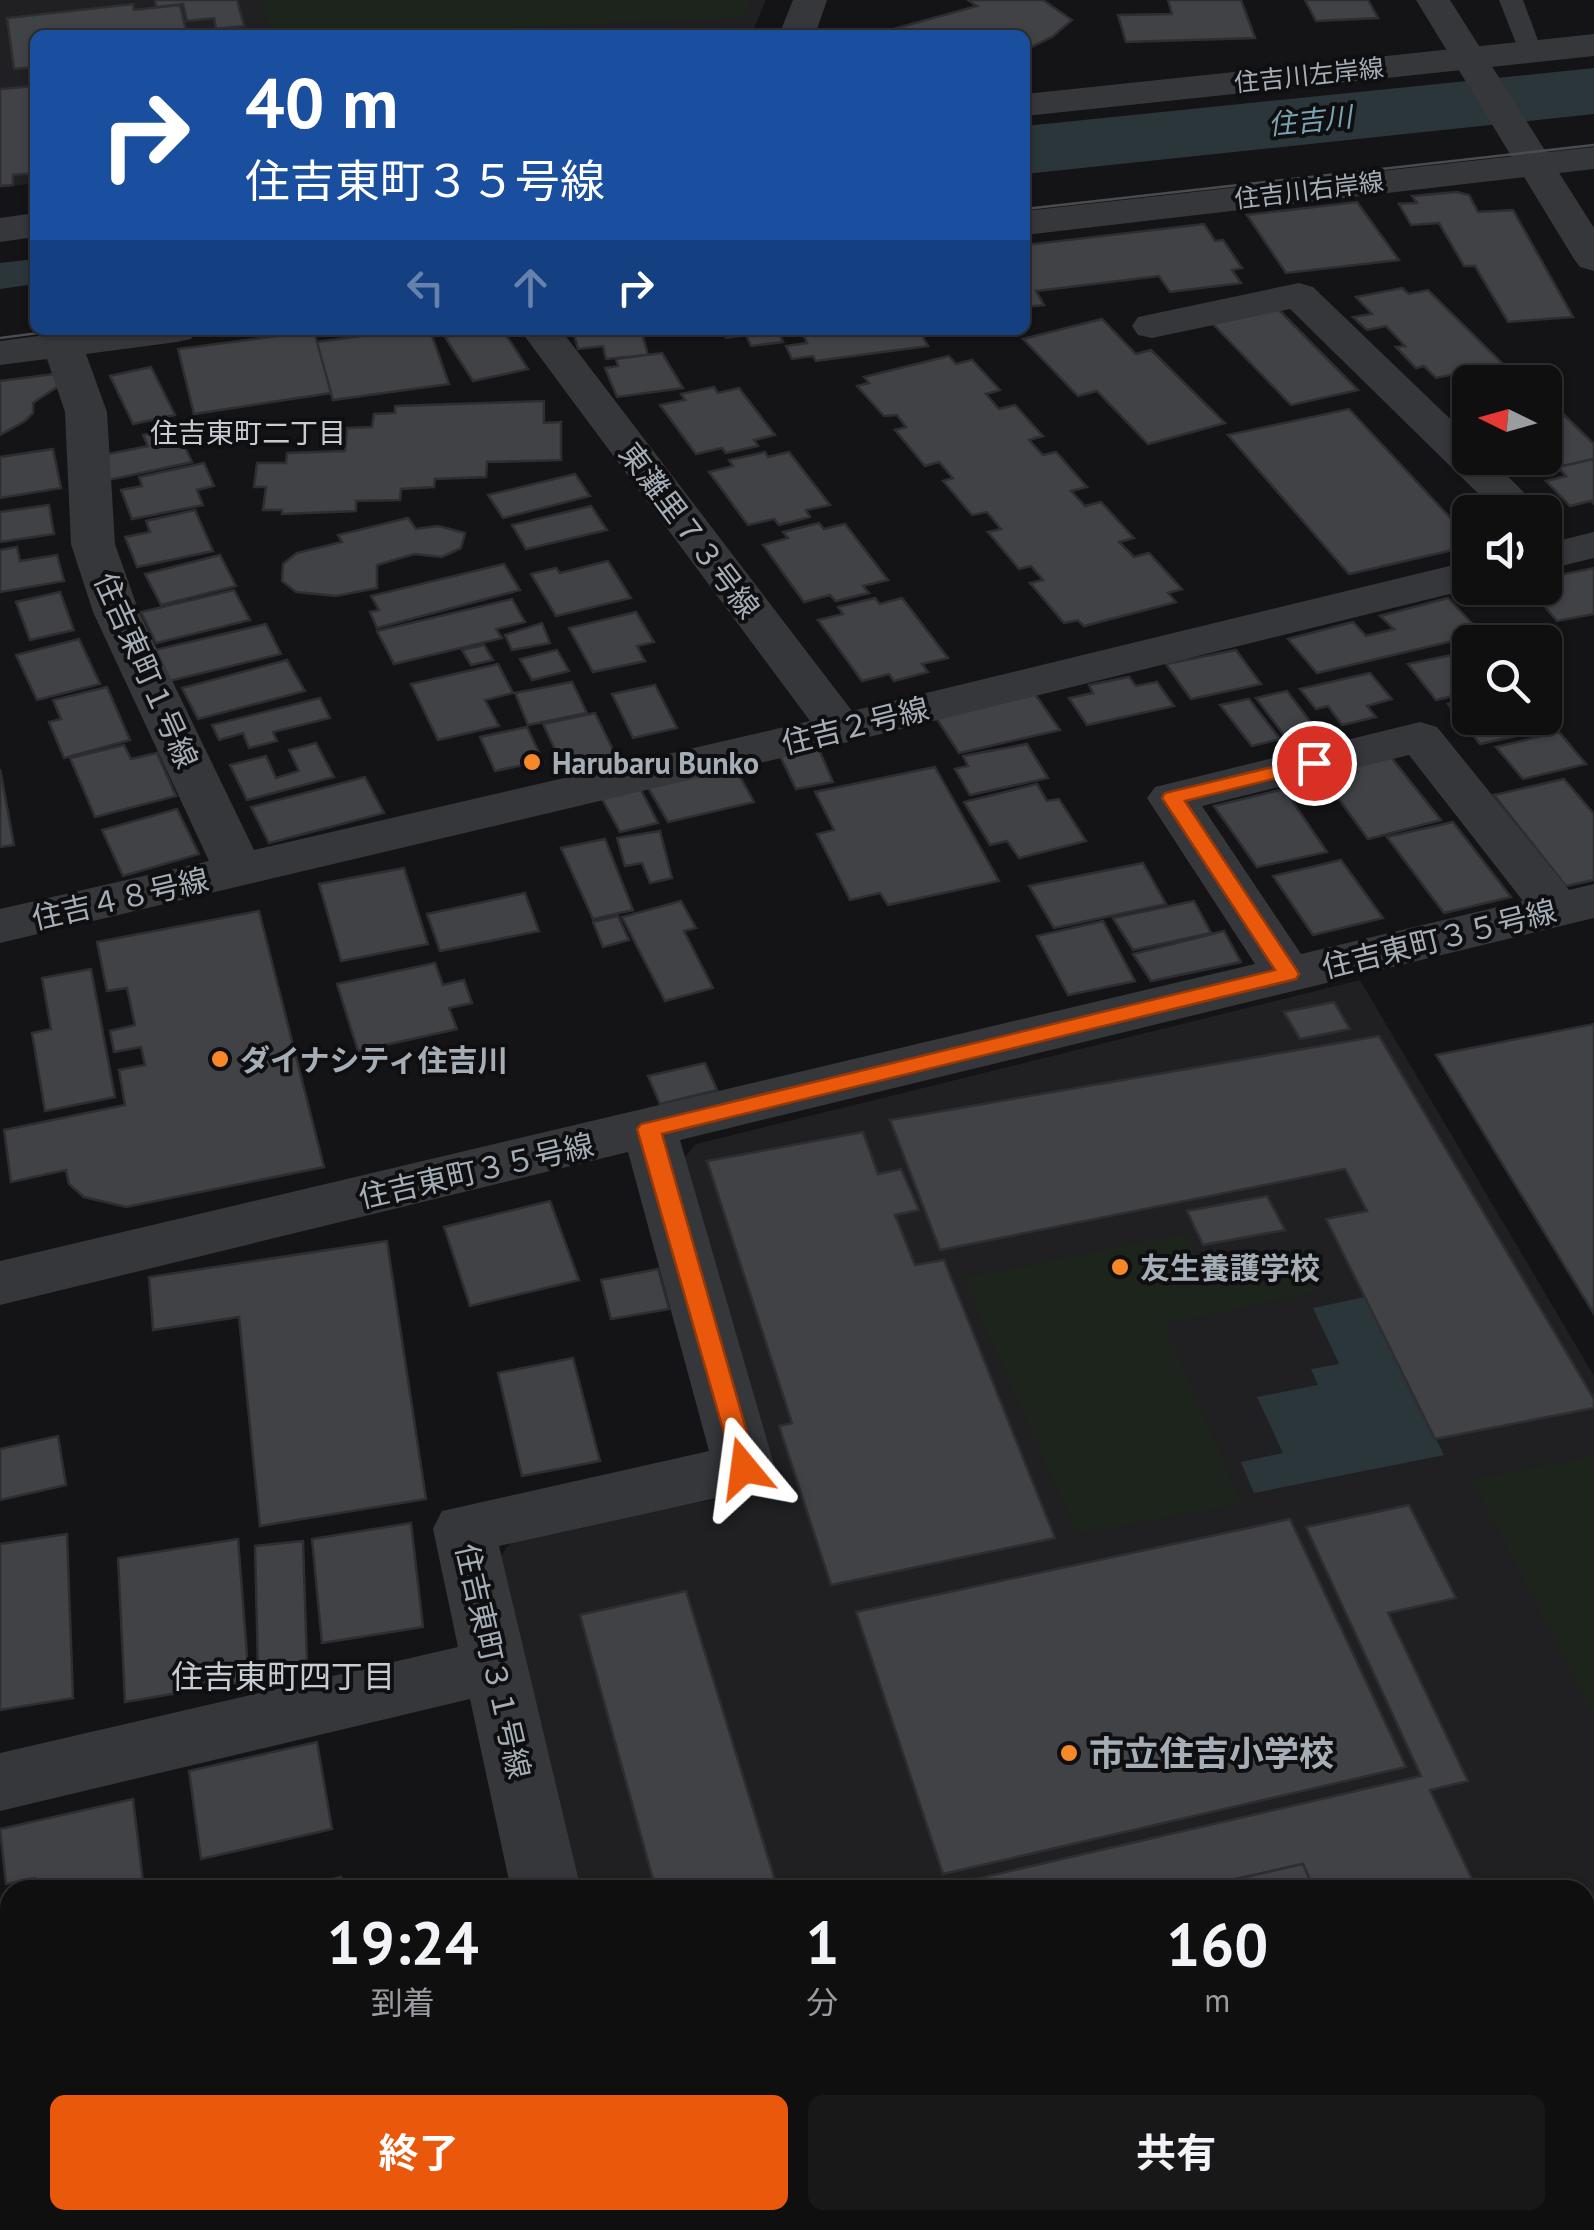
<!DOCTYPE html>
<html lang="ja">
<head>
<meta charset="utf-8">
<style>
  body { margin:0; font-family:"PT Sans","Noto Sans JP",sans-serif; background:#181819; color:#f1f3f6; height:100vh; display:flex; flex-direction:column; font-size:38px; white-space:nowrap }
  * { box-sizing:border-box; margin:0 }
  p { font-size:32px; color:#9b9c9f }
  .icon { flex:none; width:55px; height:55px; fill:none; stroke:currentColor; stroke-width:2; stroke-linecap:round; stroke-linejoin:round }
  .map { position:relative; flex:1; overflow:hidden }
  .panel { position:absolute; left:0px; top:1880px; width:1595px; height:350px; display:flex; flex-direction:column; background:#0f0f10; border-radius:30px 30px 0 0; box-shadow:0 2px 8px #0004,0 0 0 2px #2f2f30 }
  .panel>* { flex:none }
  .hud { position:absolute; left:30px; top:30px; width:1000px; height:305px; border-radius:15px; box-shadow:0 2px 8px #0004,0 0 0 2px #2f2f30; background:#1a4fa0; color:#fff; overflow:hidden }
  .needle { width:65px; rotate:275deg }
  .fabs { position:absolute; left:1452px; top:365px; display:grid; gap:20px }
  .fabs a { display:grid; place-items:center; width:110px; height:110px; border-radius:15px; background:#0f0f10; box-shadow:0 2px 8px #0004,0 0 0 2px #2f2f30; font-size:50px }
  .pin { position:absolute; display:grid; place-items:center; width:85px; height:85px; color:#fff; margin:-42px; border:5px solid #fff; border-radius:50%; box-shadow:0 2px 10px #0007 }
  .me { position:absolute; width:110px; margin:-55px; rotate:344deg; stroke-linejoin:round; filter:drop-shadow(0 0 8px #0008) }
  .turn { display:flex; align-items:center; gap:35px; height:210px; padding:0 50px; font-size:45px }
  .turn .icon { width:130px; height:130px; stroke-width:2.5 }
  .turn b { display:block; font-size:70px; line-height:85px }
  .lanes { display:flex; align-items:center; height:95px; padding:0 50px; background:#0003; justify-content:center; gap:50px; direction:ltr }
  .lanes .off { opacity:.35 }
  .eta { display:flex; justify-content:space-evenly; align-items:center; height:170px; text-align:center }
  .eta b { font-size:60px; font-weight:700; line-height:70px }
  .button { display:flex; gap:20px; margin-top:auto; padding:20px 50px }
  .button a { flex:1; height:115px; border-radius:15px; background:#ea580c; color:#fff; font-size:40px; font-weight:700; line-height:115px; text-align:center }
  .button a+a { background:#181819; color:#f1f3f6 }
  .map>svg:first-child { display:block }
  .built { fill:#202023 }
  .green { fill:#1c241c }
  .water { fill:#2a363a }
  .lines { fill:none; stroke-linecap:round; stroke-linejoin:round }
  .river { fill:#2a363a; fill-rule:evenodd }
  .building { fill:#404246; stroke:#2e2e32; stroke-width:2.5 }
  .service { fill:#35373b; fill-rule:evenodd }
  .minor { fill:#35373b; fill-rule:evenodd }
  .tertiary { fill:#35373b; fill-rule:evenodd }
  .tram { stroke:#484b50; stroke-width:2.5 }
  .route { fill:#ea580c; stroke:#983908; stroke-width:2.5 }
  .poi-dot { fill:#f7882a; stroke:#0f0f11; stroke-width:4 }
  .labels { text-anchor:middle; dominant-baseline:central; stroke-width:8; stroke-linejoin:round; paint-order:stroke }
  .far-street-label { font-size:25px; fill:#a5aeb6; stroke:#0f0f11 }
  .far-water-label { font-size:28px; font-style:italic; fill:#7aa4b3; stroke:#0f0f11 }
  .far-neighbourhood-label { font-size:28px; fill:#c6ccd2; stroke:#0f0f11 }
  .street-label { font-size:30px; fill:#a5aeb6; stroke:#0f0f11 }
  .poi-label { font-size:30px; font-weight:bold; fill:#a5aeb6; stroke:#0f0f11; text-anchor:start }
  .neighbourhood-label { font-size:32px; fill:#c6ccd2; stroke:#0f0f11 }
  .near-poi-label { font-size:35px; font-weight:bold; fill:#a5aeb6; stroke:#0f0f11; text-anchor:start }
</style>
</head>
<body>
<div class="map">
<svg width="1594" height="2230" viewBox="0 0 1594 2230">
  <rect width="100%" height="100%" fill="#141416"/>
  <g class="built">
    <polygon points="0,0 766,0 751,35 35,35 35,183 0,188"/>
    <polygon points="1360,980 1594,1376 1594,2230 658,2230 656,2220 1585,2220 1585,1890 576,1890 496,1563 514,1537 767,1490 684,1158 696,1144"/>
  </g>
  <g class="green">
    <polygon points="260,0 752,0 744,17 374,35 282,35 272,32"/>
    <polygon points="1186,1234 1201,1266 1294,1249 1314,1293 1164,1324 1242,1504 1077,1534 963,1278"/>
    <polygon points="1594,1456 1594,1716 1472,1479"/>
  </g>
  <g class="water">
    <polygon points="1439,93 1432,101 1445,115 1025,162 1025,137"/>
    <polygon points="35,259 35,284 0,289 0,263"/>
    <polygon points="1365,1297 1444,1455 1254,1493 1241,1462 1283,1453 1257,1397 1318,1385 1311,1369 1339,1364 1313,1308"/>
  </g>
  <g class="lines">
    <polygon class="river" points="1594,68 1594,114 1025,174 1025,126"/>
  </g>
  <g class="building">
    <polygon points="155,0 237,0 244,26 216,29 214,18 187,21 183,4 156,7"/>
    <polygon points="968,0 1043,0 1072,20 1052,37 1025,50 1025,35 872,35 977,6"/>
    <polygon points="1168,0 1241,0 1255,38 1126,42 1118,15 1172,14"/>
    <polygon points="1305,0 1368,0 1378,18 1316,21"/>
    <polygon points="133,4 134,10 180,5 187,35 35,35 35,67 14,69 7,18"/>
    <polygon points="35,86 35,173 13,175 13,185 0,186 0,89"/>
    <polygon points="1457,192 1469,195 1478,212 1513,210 1573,317 1508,322 1475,266 1464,266 1439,223 1411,225 1399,204 1417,203 1412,196"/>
    <polygon points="1357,202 1399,260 1286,273 1247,215"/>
    <polygon points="1204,224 1215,241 1223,240 1242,268 1232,270 1241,283 1170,292 1159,276 1036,291 1044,305 1025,307 1025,245"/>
    <polygon points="1402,288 1409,294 1428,290 1503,364 1436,378 1424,366 1416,368 1396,347 1405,346 1386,326 1367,330 1353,317 1372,314 1356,297"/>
    <polygon points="1278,309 1358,390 1291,405 1212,323"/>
    <polygon points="1102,319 1136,354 1151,350 1225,423 1148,444 1097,391 1078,396 1023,339"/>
    <polygon points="406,330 430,330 449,384 333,400 316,342"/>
    <polygon points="476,330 503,330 528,369 473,381 445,337"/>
    <polygon points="641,330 648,355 606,359 603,346 578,349 573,331"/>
    <polygon points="706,330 784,330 778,331 783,342 751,346 746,335 726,338 723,332 708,334"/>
    <polygon points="801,330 919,330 928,346 816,361 813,356 792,359 786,346 807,343"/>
    <polygon points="314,331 331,393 194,414 178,349"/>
    <polygon points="662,353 683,388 617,397 605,368 618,366 616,359"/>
    <polygon points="949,356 956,364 972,360 1000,390 986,394 999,409 1015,405 1043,436 1029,440 1043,455 1056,452 1087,487 1071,491 1085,506 1101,502 1134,538 1119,542 1134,557 1149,553 1182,589 1168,593 1176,602 1084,626 1078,620 1064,623 1030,583 1043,580 1031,566 1019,569 988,532 1001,529 987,512 972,515 943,481 953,478 939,462 925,466 895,430 906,427 897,415 884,416 857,386 869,383 864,377"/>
    <polygon points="151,367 175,415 133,424 110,376"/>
    <polygon points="1525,373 1535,382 1477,382"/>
    <polygon points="54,374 60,385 33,403 33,413 25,421 0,435 0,381"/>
    <polygon points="714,387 718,393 739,388 775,435 754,440 758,446 726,453 722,448 696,454 660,405 685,400 681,394"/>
    <polygon points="544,401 544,423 561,422 561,460 487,462 486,477 435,479 434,487 401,489 400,500 356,501 356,511 282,514 282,510 263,510 266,487 254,487 257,463 286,463 287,453 345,451 347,428 372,427 374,414 395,413 395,406"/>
    <polygon points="1349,409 1470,539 1470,546 1349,574 1228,435"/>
    <polygon points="1560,411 1594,444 1594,459 1550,469 1538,458 1545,458 1545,414"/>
    <polygon points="176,428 192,462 104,481 108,454 148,446 143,435"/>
    <polygon points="53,449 61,488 0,498 0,457"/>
    <polygon points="765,452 768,457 789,452 830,505 806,510 810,517 779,525 774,519 748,525 709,472 733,466 729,460"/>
    <polygon points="1594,459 1594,504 1591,501 1570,506 1546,481 1566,476 1558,467"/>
    <polygon points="204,463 214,486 197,490 203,505 132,519 121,490 142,486 139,477"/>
    <polygon points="575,474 590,496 503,518 488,495"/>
    <polygon points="49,505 54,534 0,542 0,512"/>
    <polygon points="591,506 607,530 526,549 512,525"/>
    <polygon points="195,510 213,551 137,567 125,537 150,532 146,521"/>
    <polygon points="408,518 416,529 438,526 465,533 461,548 442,557 414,554 377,565 377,588 336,596 296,592 282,581 283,564 297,553 342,542 338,535"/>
    <polygon points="819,523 824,529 845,524 888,580 863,586 869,593 836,601 830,595 804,602 763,545 788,538 783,532"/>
    <polygon points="17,547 20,561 57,555 64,581 0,592 0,550"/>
    <polygon points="220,555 236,586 161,605 145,574"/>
    <polygon points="608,561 631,598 556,616 531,574 556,568 560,573"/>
    <polygon points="504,564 520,590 377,628 370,612 379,610 371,596"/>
    <polygon points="1594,568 1594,614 1557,621 1529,588 1545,588 1545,578"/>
    <polygon points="234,590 250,620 156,643 141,612"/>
    <polygon points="60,592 74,630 30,640 16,602"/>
    <polygon points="875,598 880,604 902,598 948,658 922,664 928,672 894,681 889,674 862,681 818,620 843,614 838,607"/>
    <polygon points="1448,598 1482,634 1317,673 1288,639 1353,622 1366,636 1394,629 1380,616"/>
    <polygon points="512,599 525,622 496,629 502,638 394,664 377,631"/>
    <polygon points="636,612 654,642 637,646 645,661 593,672 569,628"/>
    <polygon points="542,623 550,643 512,650 505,635"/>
    <polygon points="266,624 281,654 169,681 155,650"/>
    <polygon points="79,639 100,684 37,700 16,655"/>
    <polygon points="484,645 493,660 471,665 462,650"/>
    <polygon points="557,650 569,671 532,680 520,659"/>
    <polygon points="1236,650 1261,684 1191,699 1166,664"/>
    <polygon points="1470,651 1470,692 1436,700 1408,664"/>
    <polygon points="287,660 305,691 198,719 182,688"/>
    <polygon points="498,664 513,693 485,700 499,726 438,740 411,684"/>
    <polygon points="1370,673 1392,699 1367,706 1376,717 1342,725 1328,706 1316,709 1300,689"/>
    <polygon points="1129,677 1136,686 1157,682 1174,706 1087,725 1069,698 1093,693 1089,685"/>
    <polygon points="572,682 587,713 528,725 515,693"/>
    <polygon points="655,685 677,728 633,738 612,694"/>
    <polygon points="107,687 130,740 64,758 49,722 61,719 53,700"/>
    <polygon points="1287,691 1315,728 1284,735 1256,698"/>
    <polygon points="1035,694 1060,730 959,753 935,716"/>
    <polygon points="320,698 330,718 273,732 277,741 249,748 243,733 219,740 212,725"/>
    <polygon points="1249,699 1280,739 1252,746 1220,705"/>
    <polygon points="1470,699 1470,718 1532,718 1542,730 1480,744 1448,704"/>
    <polygon points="595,713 618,760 565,771 543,724"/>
    <polygon points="527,727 543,761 495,771 480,737"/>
    <polygon points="1559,732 1586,764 1523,779 1496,747"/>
    <polygon points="316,743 334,777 247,800 230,765 266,756 276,778 299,771 289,750"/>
    <polygon points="1027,744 1048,778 970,795 955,769 968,766 963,756"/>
    <polygon points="124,745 131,759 157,753 176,796 95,817 70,758"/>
    <polygon points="817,745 833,782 796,789 779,754"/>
    <polygon points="1390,756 1441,820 1368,839 1325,780 1357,772 1354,766"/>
    <polygon points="733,764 754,802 668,822 647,786"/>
    <polygon points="935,767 999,881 888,905 880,893 850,900 817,834 834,830 815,792"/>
    <polygon points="0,769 14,845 0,847"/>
    <polygon points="365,777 384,813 269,843 251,807"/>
    <polygon points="1564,779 1594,814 1594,880 1566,886 1494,795"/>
    <polygon points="1037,784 1047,801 1059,799 1086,841 1019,858 1007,841 990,845 964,802"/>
    <polygon points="640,788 658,823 620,832 601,797"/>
    <polygon points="1284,789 1327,852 1257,867 1214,806"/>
    <polygon points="177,809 199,854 123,876 102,830"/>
    <polygon points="1453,822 1511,897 1444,913 1387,837"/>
    <polygon points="660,831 672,878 650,883 642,863 625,866 617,838"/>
    <polygon points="605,839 633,910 593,919 561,848"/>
    <polygon points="1341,860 1383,918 1313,935 1273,876"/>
    <polygon points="1143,863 1166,904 1054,928 1029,886"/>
    <polygon points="404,868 428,944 341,961 319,884"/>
    <polygon points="525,893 539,931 440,951 427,914"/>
    <polygon points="681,901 696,928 684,931 713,988 665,1001 622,917"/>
    <polygon points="1194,901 1211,933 1133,950 1113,918"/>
    <polygon points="259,911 324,1167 126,1207 84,1197 69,1184 66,1170 11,1182 4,1130 125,1105 119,1070 145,1065 141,1047 114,1052 110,1031 135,1025 127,988 107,991 97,942"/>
    <polygon points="618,916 629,940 603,947 593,922"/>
    <polygon points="1103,921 1135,981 1068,995 1037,936"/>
    <polygon points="1224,931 1241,962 1151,981 1133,954"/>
    <polygon points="435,963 443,985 464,980 472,1003 449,1008 457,1029 358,1051 337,984"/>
    <polygon points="91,969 115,1097 45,1111 32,1033 51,1029 42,978"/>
    <polygon points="1334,1002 1350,1029 1300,1039 1284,1012"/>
    <polygon points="1594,1024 1594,1314 1436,1055"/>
    <polygon points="1379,1036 1594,1399 1594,1408 1435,1439 1326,1219 1367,1211 1345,1169 940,1250 890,1120"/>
    <polygon points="705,1063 717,1090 660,1104 648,1076"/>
    <polygon points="863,1132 878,1174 901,1169 919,1210 895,1215 915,1265 944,1260 1055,1538 831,1585 779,1426 792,1423 707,1161"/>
    <polygon points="1267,1196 1285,1230 1203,1245 1187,1211"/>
    <polygon points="550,1201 579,1280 470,1306 444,1227"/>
    <polygon points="387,1241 426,1499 260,1526 239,1317 153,1330 149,1277"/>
    <polygon points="658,1269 669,1309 611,1319 601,1280"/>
    <polygon points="573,1358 600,1461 522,1476 498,1373"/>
    <polygon points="58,1436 66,1485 0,1500 0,1449"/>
    <polygon points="1409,1505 1456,1598 1388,1613 1468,1781 1430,1790 1477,1890 1314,1890 1303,1864 1187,1890 942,1890 941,1887 1421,1776 1306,1527"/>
    <polygon points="1290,1519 1406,1767 943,1874 856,1612"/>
    <polygon points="411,1523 423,1627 322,1643 312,1539"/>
    <polygon points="67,1534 73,1698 0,1710 0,1544"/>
    <polygon points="238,1539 249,1681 125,1702 118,1558"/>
    <polygon points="303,1541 307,1663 258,1669 255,1546"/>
    <polygon points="686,1591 778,1890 656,1890 580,1615"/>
    <polygon points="317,1742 332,1829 201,1859 189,1771"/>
    <polygon points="133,1799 144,1890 36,1890 35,1878 6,1884 0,1829"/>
    <polygon points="1303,1864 1314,1890 1187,1890"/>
    <polygon points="341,1877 344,1890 287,1890"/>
    <polygon points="10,2052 10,2117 0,2119 0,2055"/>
    <polygon points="1585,2121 1594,2140 1594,2230 1456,2230 1452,2220 1585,2220"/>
    <polygon points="10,2182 10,2220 123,2220 124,2230 0,2230 0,2184"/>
    <polygon points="329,2220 377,2220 339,2230 331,2230"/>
    <polygon points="418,2220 556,2220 558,2230 379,2230"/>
    <polygon points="719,2220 904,2220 908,2230 721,2230"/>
    <polygon points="1076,2220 1283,2220 1287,2230 1079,2230"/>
    <polygon points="1283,2220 1452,2220 1456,2230 1287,2230"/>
  </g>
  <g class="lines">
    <polygon class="service" points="1499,0 1523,0 1542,51 1539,56 1521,56"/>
    <g class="minor">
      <polygon points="793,0 827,0 815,35 779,35"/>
      <polygon points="1594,34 1594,56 1025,116 1025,94"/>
      <polygon points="1594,147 1594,169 1025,235 1025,211"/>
      <polygon points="35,213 35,237 0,242 0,218"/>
      <polygon points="1299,283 1313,287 1470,438 1470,458 1490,458 1543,512 1497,512 1290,309 1152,338 1138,335 1132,326 1138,317"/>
      <polygon points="83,330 197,330 191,339 177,342 86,354 107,412 115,544 139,612 254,850 810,721 520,330 561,330 852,711 1470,561 1470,588 1474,588 840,744 0,943 0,909 209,861 93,612 71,544 65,412 47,359 0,365 0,341"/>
      <polygon points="1594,532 1594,558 1545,570 1545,544"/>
      <path d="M1420,722L1437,727L1569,890L1594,884V918L680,1140L775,1468L766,1485L744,1492L499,1546L581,1890H511L470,1699L0,1811V1753L458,1647L433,1529L442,1511L709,1451L628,1152L0,1305V1261L1255,964L1147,798L1155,787ZM1409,755L1523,901L1301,954L1202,806Z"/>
      <polygon points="582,2220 658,2220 661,2230 585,2230"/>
    </g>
    <polygon class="tertiary" points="1416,0 1450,0 1594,228 1594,271 1580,267 1574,259"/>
    <g class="tram">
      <polyline points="1025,209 1594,145"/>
      <polyline points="0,338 61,330"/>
    </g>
  </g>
  <polygon class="route" points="1314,757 1324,763 1321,767 1185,801 1296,969 1299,974 1296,979 662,1134 757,1468 753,1475 736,1475 637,1129 641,1124 1275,970 1162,798 1165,793"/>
  <g class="poi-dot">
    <circle cx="532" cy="762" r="10"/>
    <circle cx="220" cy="1059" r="10"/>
    <circle cx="1120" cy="1267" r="10"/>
    <circle cx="1069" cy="1753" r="10"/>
  </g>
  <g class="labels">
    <g class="far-street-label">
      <text transform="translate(1309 75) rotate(-6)">住吉川左岸線</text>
      <text transform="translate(1309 190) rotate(-7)">住吉川右岸線</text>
    </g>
    <g class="far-water-label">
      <text transform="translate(1310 120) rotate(-6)">住吉川</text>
    </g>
    <g class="far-neighbourhood-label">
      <text x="248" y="432">住吉東町二丁目</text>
    </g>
    <g class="street-label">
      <text transform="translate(690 530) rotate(53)">東灘里７３号線</text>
      <text transform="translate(147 670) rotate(66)">住吉東町１号線</text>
      <text transform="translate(855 725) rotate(-14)">住吉２号線</text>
      <text transform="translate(120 898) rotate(-13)">住吉４８号線</text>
      <text transform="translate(1439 938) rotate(-14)">住吉東町３５号線</text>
      <text transform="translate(476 1170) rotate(-13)">住吉東町３５号線</text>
      <text transform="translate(494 1661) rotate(77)">住吉東町３１号線</text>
    </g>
    <g class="poi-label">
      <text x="552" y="762">Harubaru Bunko</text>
      <text x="240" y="1059">ダイナシティ住吉川</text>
      <text x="1140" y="1267">友生養護学校</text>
    </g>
    <g class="neighbourhood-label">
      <text x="283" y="1676">住吉東町四丁目</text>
    </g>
    <g class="near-poi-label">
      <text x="1089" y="1753">市立住吉小学校</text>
    </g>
  </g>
</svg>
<div class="fabs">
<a><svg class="needle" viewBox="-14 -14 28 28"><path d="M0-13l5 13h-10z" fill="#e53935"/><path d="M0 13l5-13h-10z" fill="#9b9c9f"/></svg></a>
<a><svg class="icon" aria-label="sound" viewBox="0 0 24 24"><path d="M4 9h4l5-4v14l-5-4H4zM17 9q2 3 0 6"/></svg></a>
<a><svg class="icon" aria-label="search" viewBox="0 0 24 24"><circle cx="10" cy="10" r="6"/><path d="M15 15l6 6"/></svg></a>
</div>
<div class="pin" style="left:1314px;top:763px;background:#d93025"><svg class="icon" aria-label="arrive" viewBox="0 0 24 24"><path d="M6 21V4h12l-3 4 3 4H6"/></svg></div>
<svg class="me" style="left:744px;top:1468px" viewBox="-20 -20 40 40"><path d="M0-17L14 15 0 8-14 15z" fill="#ea580c" stroke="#fff" stroke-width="4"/></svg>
<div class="hud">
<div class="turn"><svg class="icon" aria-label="right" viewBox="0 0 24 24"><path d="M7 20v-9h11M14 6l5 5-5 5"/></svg><div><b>40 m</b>住吉東町３５号線</div></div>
<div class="lanes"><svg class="icon off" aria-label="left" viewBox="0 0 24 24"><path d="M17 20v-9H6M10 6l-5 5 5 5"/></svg><svg class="icon off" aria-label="ahead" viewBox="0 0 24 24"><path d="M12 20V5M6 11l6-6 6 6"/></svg><svg class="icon" aria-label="right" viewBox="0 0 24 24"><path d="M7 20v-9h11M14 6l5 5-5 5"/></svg></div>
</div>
<section class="panel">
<div class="eta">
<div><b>19:24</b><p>到着</p></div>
<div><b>1</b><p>分</p></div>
<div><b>160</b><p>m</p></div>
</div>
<div class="button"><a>終了</a><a>共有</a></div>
</section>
</div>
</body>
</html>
